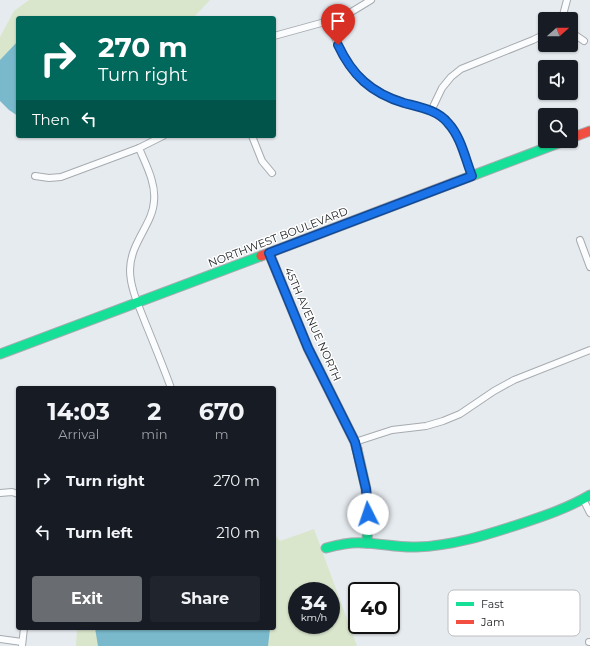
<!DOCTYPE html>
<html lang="en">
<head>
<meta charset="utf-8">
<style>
  body { margin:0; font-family:Montserrat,sans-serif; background:#20242c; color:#f1f3f6; height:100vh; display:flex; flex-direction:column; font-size:15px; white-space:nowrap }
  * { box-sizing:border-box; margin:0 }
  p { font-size:13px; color:#9ea1a6 }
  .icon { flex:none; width:22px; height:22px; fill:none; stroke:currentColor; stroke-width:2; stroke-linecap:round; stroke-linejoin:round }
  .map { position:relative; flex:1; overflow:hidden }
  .panel { position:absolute; left:16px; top:386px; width:260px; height:244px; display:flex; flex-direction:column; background:#171b24; border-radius:4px; box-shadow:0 1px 3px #0004 }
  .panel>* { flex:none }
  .top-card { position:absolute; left:16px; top:16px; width:260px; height:122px; border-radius:4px; box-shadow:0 1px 3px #0004; background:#00695c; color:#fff; overflow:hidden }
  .needle { width:26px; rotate:69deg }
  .fabs { position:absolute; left:538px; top:12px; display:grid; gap:8px }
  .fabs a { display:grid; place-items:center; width:40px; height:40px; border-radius:4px; background:#171b24; box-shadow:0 1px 3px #0004; font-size:20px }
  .speed { position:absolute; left:288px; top:582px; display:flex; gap:8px; font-size:20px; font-weight:700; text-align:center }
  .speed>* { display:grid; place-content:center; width:52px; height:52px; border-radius:50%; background:#171b24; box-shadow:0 1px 3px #0004; line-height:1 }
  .speed small { font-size:10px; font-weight:400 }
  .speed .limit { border:2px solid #111; border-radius:6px; background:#fff; color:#111 }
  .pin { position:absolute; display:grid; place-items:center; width:34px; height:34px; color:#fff; margin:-41px -17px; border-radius:50% 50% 50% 0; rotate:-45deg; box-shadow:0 0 4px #0007 }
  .pin .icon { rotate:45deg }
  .me { position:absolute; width:44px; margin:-22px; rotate:356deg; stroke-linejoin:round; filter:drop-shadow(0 0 3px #0008) }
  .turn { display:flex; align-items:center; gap:14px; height:84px; padding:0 16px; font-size:18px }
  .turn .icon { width:52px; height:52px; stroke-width:2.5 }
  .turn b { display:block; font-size:28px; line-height:34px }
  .then { display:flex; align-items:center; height:38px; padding:0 16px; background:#0003; gap:8px; font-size:15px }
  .eta { display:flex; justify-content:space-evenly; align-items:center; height:68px; text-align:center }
  .eta b { font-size:24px; font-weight:700; line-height:28px }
  .cta { display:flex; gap:8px; margin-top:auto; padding:8px 16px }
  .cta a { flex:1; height:46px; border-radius:4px; background:#696c70; color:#fff; font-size:16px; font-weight:700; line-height:46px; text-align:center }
  .cta a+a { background:#20242c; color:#f1f3f6 }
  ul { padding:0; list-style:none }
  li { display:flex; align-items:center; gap:12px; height:52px; padding:0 16px }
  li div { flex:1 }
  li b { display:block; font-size:15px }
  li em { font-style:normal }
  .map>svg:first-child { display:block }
  .green { fill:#dae6cc; fill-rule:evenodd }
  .water { fill:#79b9cb }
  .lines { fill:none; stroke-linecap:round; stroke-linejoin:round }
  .street-casing { stroke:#a7abaf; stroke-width:8 }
  .fast-casing { stroke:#a7abaf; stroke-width:11 }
  .jam-casing { stroke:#a7abaf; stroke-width:11 }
  .street { stroke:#fbfcfd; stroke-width:6 }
  .fast { stroke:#16e098; stroke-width:9 }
  .jam { stroke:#f24e42; stroke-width:9 }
  .route-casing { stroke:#114b97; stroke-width:10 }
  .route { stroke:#1a73e8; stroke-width:7 }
  .labels { text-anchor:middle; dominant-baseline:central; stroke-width:3; stroke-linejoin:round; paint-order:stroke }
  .street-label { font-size:11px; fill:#25282b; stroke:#fff }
  .key { fill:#fff; stroke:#bebebf; stroke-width:1 }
  .key-label { font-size:11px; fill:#25282b }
</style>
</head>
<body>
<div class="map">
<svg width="590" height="646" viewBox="0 0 590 646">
  <rect width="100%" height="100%" fill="#e6ebf0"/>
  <g class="green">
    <polygon points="29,0 210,0 193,18 18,18 18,107 0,100 0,37 14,11"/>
    <path d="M314,529L357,646H76L77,628H274V534L280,541ZM297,591H331V625H297Z"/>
  </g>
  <g class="water">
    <polygon points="18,41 18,116 9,110 0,101 0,60"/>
    <polygon points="95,628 270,628 270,629 268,646 98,646"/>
  </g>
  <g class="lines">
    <defs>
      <g id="street">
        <polyline points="560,19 563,15 567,0"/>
        <path d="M329,22C344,64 359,90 404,103C419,107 435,110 446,121C461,134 465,158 472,176"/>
        <polyline points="571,32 584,41"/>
        <polyline points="274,36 343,17 371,0"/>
        <polyline points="431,111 442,88 451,77 461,69 533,40 545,34"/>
        <polyline points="252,136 262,161 272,173"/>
        <path d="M139,148C146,165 156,183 154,201C153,224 130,243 130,270C130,288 139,306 145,322C154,344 163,366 171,388"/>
        <polyline points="35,176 49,178 61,177 139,148 163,136"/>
        <polyline points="580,240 590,267"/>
        <polyline points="355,442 392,430 426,426 443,421 460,414 494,391 514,380 590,350"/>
        <polyline points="0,493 12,492 18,494"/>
        <polyline points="583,499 590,513"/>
        <polyline points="0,639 22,642"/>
        <polyline points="589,642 590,642"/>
        <polyline points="22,646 24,628"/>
      </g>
      <g id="fast">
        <polyline points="453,183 564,141"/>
        <polyline points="0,354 261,256"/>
        <polyline points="357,449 366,489 368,513 367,543"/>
        <path d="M326,548C338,545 350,542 362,543C380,543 398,548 416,547C452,546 486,535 520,524C544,516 568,508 590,495"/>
      </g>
      <g id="jam">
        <polyline points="571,138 590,131"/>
        <polyline points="269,253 308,348 355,442 357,449"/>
        <polyline points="261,256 453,183"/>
      </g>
    </defs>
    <use href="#street" class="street-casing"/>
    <use href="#fast" class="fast-casing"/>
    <use href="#jam" class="jam-casing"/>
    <use href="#street" class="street"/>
    <use href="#fast" class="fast"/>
    <use href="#jam" class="jam"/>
  </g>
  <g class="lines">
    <defs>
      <path id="route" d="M338,45C352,75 371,93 404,103C419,107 438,110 448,123C461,137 465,158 472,176L269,253L308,348L355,442L366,489L368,514"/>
    </defs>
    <use href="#route" class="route-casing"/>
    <use href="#route" class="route"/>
  </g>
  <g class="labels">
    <g class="street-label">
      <text transform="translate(278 237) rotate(-21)">NORTHWEST BOULEVARD</text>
      <text transform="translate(313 324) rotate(66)">45TH AVENUE NORTH</text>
    </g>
  </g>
  <rect x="448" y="590" width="132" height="46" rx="6" class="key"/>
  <rect x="456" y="602" width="18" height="4" fill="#16e098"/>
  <rect x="456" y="620" width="18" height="4" fill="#f24e42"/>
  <g class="key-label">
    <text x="481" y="608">Fast</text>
    <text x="481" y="626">Jam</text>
  </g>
</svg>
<div class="fabs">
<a><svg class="needle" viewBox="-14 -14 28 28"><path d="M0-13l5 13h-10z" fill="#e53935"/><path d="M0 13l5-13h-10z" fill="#9ea1a6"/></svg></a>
<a><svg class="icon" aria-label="sound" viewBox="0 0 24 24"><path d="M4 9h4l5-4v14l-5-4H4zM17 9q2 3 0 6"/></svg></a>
<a><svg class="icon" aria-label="search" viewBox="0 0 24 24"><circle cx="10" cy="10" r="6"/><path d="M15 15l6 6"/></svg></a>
</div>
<div class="speed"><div>34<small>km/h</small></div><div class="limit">40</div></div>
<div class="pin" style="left:338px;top:45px;background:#d93025"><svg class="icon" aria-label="arrive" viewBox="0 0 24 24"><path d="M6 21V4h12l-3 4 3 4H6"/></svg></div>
<svg class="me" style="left:368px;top:514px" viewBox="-20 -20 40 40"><circle r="19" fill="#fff"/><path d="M0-13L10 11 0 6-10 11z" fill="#1a73e8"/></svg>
<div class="top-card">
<div class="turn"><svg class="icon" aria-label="right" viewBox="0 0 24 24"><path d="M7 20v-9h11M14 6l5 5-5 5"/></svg><div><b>270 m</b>Turn right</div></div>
<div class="then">Then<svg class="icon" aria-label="left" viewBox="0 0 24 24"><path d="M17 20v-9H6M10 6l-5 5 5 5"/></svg></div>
</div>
<section class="panel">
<div class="eta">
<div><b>14:03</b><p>Arrival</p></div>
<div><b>2</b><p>min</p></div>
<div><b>670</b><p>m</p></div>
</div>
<ul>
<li><svg class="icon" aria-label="right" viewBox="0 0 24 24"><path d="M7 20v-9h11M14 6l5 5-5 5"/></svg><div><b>Turn right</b></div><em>270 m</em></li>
<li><svg class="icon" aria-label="left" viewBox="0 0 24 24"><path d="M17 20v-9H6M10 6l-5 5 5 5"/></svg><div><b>Turn left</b></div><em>210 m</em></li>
</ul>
<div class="cta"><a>Exit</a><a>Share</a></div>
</section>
</div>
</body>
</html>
